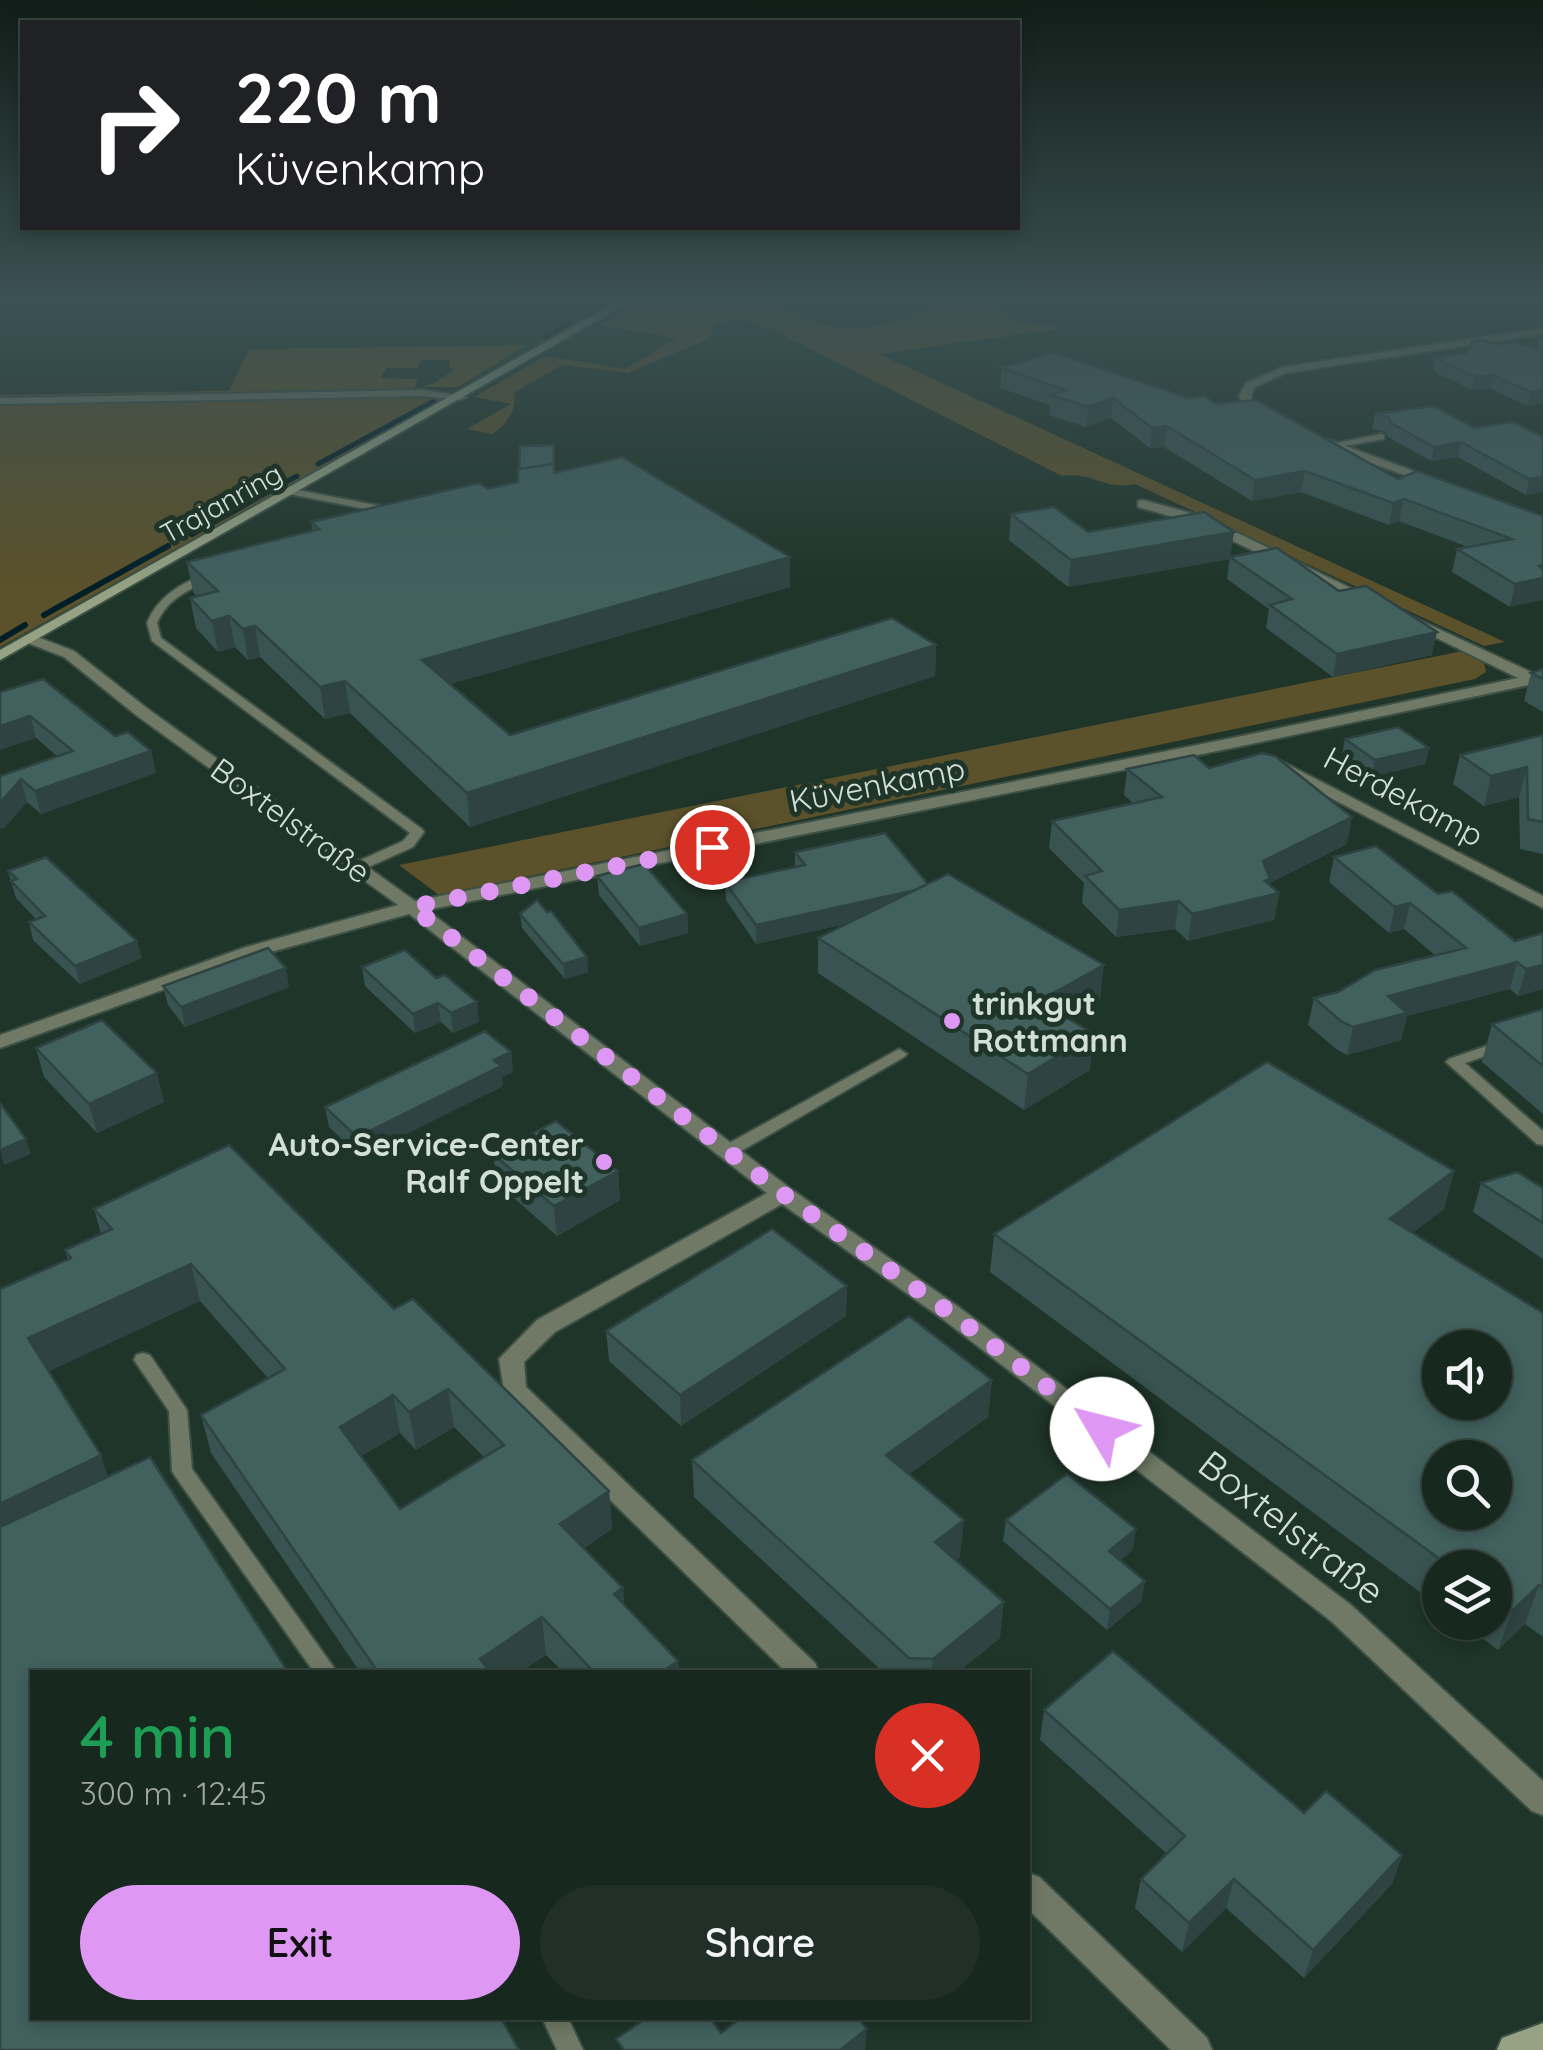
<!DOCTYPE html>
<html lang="en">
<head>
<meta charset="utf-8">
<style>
  body { margin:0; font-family:Quicksand,sans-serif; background:#203028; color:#f1f3f6; height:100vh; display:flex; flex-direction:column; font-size:38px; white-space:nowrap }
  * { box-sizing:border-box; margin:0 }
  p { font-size:32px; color:#9ea6a4 }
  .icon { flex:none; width:55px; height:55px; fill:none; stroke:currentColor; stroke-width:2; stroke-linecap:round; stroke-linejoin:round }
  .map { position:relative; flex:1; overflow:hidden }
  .sheet { position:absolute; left:30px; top:1670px; width:1000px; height:350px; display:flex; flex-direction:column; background:#17281f; border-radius:0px; box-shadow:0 5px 15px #0003,0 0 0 2px #36443d }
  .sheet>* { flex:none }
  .banner { position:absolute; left:20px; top:20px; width:1000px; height:210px; border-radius:0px; box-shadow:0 5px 15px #0003,0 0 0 2px #36443d; background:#202124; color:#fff; overflow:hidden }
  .controls { position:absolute; left:1422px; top:1330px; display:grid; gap:20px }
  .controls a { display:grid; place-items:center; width:90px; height:90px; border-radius:50%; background:#17281f; box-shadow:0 5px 15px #0003,0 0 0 2px #36443d; font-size:50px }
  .pin { position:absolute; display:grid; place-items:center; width:85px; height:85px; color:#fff; margin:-42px; border:5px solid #fff; border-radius:50%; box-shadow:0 2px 10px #0007 }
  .me { position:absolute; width:110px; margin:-55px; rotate:307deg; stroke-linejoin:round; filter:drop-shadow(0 0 8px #0008) }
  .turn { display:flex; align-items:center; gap:35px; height:210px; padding:0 50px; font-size:45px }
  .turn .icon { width:130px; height:130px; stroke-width:2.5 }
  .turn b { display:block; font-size:70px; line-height:85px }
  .round { display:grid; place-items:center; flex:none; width:105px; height:105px; border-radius:52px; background:#203028 }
  .headline { display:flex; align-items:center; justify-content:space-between; height:170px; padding:0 50px }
  h1 { font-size:60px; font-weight:600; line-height:75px; color:#1e9e55 }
  .primary-button { display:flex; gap:20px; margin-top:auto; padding:20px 50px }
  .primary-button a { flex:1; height:115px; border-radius:60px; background:#de98f3; color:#111; font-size:40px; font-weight:600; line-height:115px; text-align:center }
  .primary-button a+a { background:#203028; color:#f1f3f6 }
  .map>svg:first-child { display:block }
  .green { fill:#5b512a }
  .forest { fill:#625627 }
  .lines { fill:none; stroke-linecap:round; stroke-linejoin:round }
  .stream-far1 { stroke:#001e28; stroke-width:5 }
  .stream { stroke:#001e28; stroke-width:6 }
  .lane-casing { stroke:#3c5045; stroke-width:4 }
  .street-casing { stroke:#3c5045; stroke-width:4 }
  .secondary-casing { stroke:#3c5045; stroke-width:4 }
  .lane { fill:#707966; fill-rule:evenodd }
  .street { fill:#707966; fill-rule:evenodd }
  .secondary { fill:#95a284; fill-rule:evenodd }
  .wall { fill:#385351; fill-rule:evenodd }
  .shaded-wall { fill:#2e4342 }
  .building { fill:#41605e; stroke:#2e4342; stroke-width:2.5; fill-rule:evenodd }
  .route { stroke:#de98f3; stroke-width:18; stroke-dasharray:0 32.4 }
  .poi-dot { fill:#de98f3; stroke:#1f3529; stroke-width:4 }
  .labels { text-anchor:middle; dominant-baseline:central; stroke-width:10; stroke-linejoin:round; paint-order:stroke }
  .far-street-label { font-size:28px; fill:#d2e0d7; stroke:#1f3529 }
  .street-label { font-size:32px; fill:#d2e0d7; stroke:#1f3529 }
  .poi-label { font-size:32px; font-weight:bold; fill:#d2e0d7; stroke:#1f3529; text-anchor:start }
  .near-street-label { font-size:38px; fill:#d2e0d7; stroke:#1f3529 }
</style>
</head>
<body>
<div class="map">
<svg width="1543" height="2050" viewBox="0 0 1543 2050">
  <rect width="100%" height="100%" fill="#1f3529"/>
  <g class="green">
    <path d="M639,303H777C798,315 826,329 852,329C887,329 926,303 967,303L958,307L999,333L1054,326L1058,329L879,354L1505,642L1484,646L1135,484C1104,491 1093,471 1062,476L779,333L738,318L715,325L708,339L628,373L562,365L514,393C517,411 507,424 492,434L467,429L511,404L474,397L545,356L625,369L676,338L600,325Z"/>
    <polygon points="415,387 411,392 0,400 0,395"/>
    <polygon points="426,395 448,398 0,647 0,404"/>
    <polygon points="1463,651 1484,662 1486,672 1475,679 439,895 399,865"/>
  </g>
  <g class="forest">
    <polygon points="967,303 999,303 999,308 1018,321 1054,326 999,334 956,308"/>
    <polygon points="527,345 458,387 421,387 435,383 455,369 449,368 450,360 421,360 418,368 386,368 381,378 418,379 415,387 229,391 249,349"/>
  </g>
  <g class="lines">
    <g class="stream-far1">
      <polyline points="546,337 573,321"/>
      <polyline points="318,464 434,401"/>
      <polyline points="239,508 297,476"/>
    </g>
    <g class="stream">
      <polyline points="192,534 244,505"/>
      <polyline points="44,615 168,546"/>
      <polyline points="0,640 25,625"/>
    </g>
    <defs>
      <g id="lane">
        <polygon points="1381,434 1384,435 1384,439 1332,448 1327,445"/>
        <polygon points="292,489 386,507 391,510 386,513 289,494 287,492"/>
        <path d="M206,573L215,575C193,590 169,595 157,623L161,638L422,829L424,832L413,847L362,870H352L350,867L352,864L403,841L410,833L152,641L147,623C158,596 181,584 206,573Z"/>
        <polygon points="1501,1041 1509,1046 1506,1049 1465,1063 1543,1131 1543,1145 1537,1144 1446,1062 1449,1059"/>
        <polygon points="899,1049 907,1054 904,1057 736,1154 730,1155 722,1150 724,1146"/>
        <polygon points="143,1353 150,1355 187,1410 192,1469 337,1672 314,1672 175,1476 172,1471 169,1411 134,1360 136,1355"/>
        <polygon points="542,2018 568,2018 583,2050 557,2050"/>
      </g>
      <g id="street">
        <polygon points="1543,328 1543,334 1286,373 1255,387 1251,396 1254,405 1270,419 1264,423 1245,409 1239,396 1246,383 1283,367"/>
        <polygon points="423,390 467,397 461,400 423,396 0,404 0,398"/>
        <polygon points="1319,439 1327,439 1443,482 1433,485 1319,445"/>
        <polygon points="1143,500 1205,517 1375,600 1363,603 1195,523 1138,507 1138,501"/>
        <polygon points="1413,617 1535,674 1543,672 1543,682 1237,747 427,910 791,1189 960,1308 1351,1605 1543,1781 1543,1815 1532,1811 1331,1621 944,1320 782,1204 555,1332 524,1362 526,1387 815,1663 819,1672 786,1672 505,1397 499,1359 537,1320 767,1193 409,914 260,955 0,1048 0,1035 246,947 398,905 136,715 64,657 25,642 25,636 35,636 74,651 148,709 415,901 1237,737 1518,678 1408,624 1408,618"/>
        <polygon points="1279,760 1543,896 1543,908 1273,768 1271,765"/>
        <polygon points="1028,1873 1039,1877 1207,2038 1212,2050 1171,2050 1028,1909"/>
      </g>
      <g id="secondary">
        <polygon points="615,303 628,303 0,660 0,650"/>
        <polygon points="1543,2023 1543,2050 1497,2050 1502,2038"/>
      </g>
    </defs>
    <use href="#lane" class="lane-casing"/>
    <use href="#street" class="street-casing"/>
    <use href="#secondary" class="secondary-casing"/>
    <use href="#lane" class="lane"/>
    <use href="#street" class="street"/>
    <use href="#secondary" class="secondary"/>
  </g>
  <g class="wall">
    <polygon points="1539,338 1543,338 1543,403 1527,406 1490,388 1472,390 1433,371 1435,358 1467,353 1498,344 1537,350"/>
    <polygon points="1002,368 1188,398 1216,404 1398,479 1543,516 1510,607 1452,572 1457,549 1468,547 1399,521 1389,525 1301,492 1252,501 1164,447 1150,448 1111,418 1086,427 1049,415 1050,405 1000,388"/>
    <polygon points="1375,414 1543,437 1526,495 1458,457 1431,461 1388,437 1385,431 1372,429"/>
    <polygon points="555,473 790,557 790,587 450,684 510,735 936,645 935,676 470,827 350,713 325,719 260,657 248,660 235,647 218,652 196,628 190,598 197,596 193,592 187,562 313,531 311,522 488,489"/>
    <polygon points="1011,514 1088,532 1230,559 1068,587 1009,540"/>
    <polygon points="1230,557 1432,655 1333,677 1266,628 1269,609 1227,579"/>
    <polygon points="1543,669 1543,712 1524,701 1531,673"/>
    <polygon points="0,692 151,751 156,773 41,814 27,802 5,827 0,829 0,776 57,756 36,738"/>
    <polygon points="1543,735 1543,854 1520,849 1519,797 1484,806 1453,784 1460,755"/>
    <polygon points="1345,739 1429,748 1425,764 1371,777 1342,755"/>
    <polygon points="1209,768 1347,844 1270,883 1269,885 1279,893 1274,920 1188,941 1175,929 1116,937 1082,903 1084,883 1049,848 1052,821 1133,803 1124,795 1127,769"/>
    <polygon points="795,852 928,884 1100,1000 1068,1018 1090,1070 1024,1110 818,973 818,938 849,923 756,944 726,900 725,882 795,867"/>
    <polygon points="1334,857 1438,894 1515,941 1543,933 1543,989 1518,996 1510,989 1407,1016 1401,1040 1347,1055 1336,1049 1308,1025 1314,998 1338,992 1436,956 1404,929 1389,933 1329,882"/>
    <polygon points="8,871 142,958 80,984 33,940 29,922 36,919 16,898"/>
    <polygon points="597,876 687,914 688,933 640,946 599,895"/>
    <polygon points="520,914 587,957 588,972 565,979 522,928"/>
    <polygon points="362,967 436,978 477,1002 479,1022 453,1033 441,1022 415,1033 365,986"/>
    <polygon points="163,986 289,987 185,1027 168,1005"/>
    <polygon points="1543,1009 1543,1114 1482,1062 1492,1024"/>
    <polygon points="36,1048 164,1102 97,1133 44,1077"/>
    <polygon points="511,1052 513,1072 502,1077 503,1086 360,1157 329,1127 325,1107"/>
    <polygon points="493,1154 618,1171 620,1200 557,1236 497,1183"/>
    <polygon points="1454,1171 1444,1209 1412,1233 1543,1313 1543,1637 1525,1624 1498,1650 1461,1622 1495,1622 1495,1568 1440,1568 1440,1607 990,1272 994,1234"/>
    <polygon points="1481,1183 1543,1188 1543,1259 1473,1212"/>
    <path d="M94,1209L394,1309L609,1491L612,1529L584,1548L623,1588L624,1605L678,1661L679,1672H563L546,1655L520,1672H360L211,1453L201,1415L268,1378L200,1301L49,1371L108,1477L0,2050V1289L68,1260L65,1250L101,1234ZM454,1427L484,1457L400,1509L361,1456L400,1433L416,1450Z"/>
    <polygon points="847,1286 846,1316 681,1426 609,1361 606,1331"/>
    <polygon points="992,1380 988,1417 909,1474 960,1557 956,1560 1000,1638 958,1672 883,1672 694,1497 692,1460"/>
    <polygon points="1006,1520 1133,1550 1120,1560 1145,1581 1141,1602 1107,1630 1003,1541"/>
    <polygon points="1044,1710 1304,1813 1402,1855 1392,1884 1304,1978 1226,1908 1182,1952 1135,1908 1141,1879 1167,1854 1040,1740"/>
  </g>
  <g class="shaded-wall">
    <polygon points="1493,375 1490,388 1472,390 1475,377"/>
    <polygon points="1543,390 1543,403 1527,406 1530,392"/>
    <polygon points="1113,398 1111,418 1086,427 1088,407"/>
    <polygon points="1167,426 1164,447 1150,448 1152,428"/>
    <polygon points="1461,442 1458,457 1431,461 1434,447"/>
    <polygon points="1305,471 1301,492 1252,501 1255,480"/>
    <polygon points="1543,477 1543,492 1526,495 1529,479"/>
    <polygon points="1404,499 1399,521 1389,525 1393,503"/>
    <polygon points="1234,532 1230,559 1068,587 1071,560"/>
    <polygon points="790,557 790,587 426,691 422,660"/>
    <polygon points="1543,565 1543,600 1510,607 1515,584 1539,566"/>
    <polygon points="229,616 235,647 218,652 212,621"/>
    <polygon points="255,626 260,657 248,660 243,629"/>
    <polygon points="1437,632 1432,655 1333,677 1337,654"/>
    <polygon points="936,645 935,676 470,827 467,793"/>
    <polygon points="345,681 350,713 325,719 320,687"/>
    <polygon points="30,716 36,738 0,750 0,726"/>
    <polygon points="1429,748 1425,764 1371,777 1375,760"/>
    <polygon points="151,751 156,773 41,814 35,791"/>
    <polygon points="1527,767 1519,797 1484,806 1491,776"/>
    <polygon points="21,779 27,802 5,827 0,829 0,803"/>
    <polygon points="1352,817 1347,844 1270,883 1267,896 1279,893 1274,920 1188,941 1192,914 1263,861"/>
    <polygon points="930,887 929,905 756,944 756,925"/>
    <polygon points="1179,901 1175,929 1116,937 1119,910"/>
    <polygon points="1410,903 1404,929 1389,933 1395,907"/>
    <polygon points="687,914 688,933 640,946 639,928"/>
    <polygon points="137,941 142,958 80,984 75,966"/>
    <polygon points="587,957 588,972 565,979 563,964"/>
    <polygon points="1517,962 1510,989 1407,1016 1401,1040 1347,1055 1353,1027 1388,996"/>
    <polygon points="1104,965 1100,1000 1035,1036 1039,1001"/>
    <polygon points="1543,965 1543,989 1518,996 1526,969"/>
    <polygon points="286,968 289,987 185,1027 181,1007"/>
    <polygon points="477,1002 479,1022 453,1033 451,1013"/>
    <polygon points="438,1003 441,1022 415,1033 413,1014"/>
    <polygon points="1094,1034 1090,1070 1024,1110 1028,1074"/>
    <polygon points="511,1052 513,1072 502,1077 503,1086 360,1157 357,1137"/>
    <polygon points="157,1073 164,1102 97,1133 89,1104"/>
    <polygon points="26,1139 31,1154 4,1165 0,1150"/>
    <polygon points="618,1171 620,1200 557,1236 554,1206"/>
    <polygon points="1454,1171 1444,1209 1380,1257 1390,1219"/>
    <polygon points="191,1264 200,1301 41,1375 28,1338"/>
    <polygon points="847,1286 846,1316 681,1426 680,1395"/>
    <polygon points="992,1380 988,1417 884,1492 886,1455"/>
    <polygon points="448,1389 454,1427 416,1450 409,1412"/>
    <polygon points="393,1395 400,1433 347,1465 340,1427"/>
    <polygon points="101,1455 113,1492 0,1549 0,1504"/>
    <polygon points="609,1491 612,1529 563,1561 560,1524"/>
    <polygon points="964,1520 960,1557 932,1579 935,1542"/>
    <polygon points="1136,1529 1133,1550 1106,1572 1109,1551"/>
    <polygon points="1145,1581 1141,1602 1107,1630 1110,1609"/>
    <polygon points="1539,1585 1525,1624 1498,1650 1512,1611"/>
    <polygon points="623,1588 626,1625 614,1594"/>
    <polygon points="1004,1602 1000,1638 958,1672 932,1672 933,1659"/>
    <polygon points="542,1617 546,1655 520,1672 482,1672 480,1659"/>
    <polygon points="678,1661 679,1672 662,1672"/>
    <polygon points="1402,1855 1392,1884 1304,1978 1313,1950"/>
    <polygon points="1234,1879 1226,1908 1182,1952 1189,1923"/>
    <polygon points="867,2029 865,2050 840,2050"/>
  </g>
  <g class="building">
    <polygon points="1481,340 1498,344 1516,342 1543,352 1543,390 1530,392 1493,375 1475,377 1435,358 1467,353 1472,342"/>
    <polygon points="1053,352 1188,398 1205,396 1216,404 1256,400 1398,479 1417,471 1543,516 1543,565 1539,566 1543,569 1543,578 1515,584 1457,549 1512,539 1404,499 1393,503 1305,471 1255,480 1167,426 1152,428 1113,398 1088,407 1051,395 1065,390 1002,368"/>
    <polygon points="1433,406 1474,428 1513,422 1543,437 1543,477 1529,479 1461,442 1434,447 1391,423 1388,417 1375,414"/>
    <polygon points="554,445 554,465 519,469 520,446"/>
    <polygon points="622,457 790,557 422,660 510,735 892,618 936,645 467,793 345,681 320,687 255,626 243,629 229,616 212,621 190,598 218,591 187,562 319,529 311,522 479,483 488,489 518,482 518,469 554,464 554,473"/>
    <polygon points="1054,507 1088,532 1204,512 1234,532 1071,560 1011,514"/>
    <polygon points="1277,548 1339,591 1366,586 1437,632 1337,654 1270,605 1292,599 1230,557"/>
    <polygon points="1543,669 1543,679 1531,673"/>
    <polygon points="43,679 115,736 128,732 151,751 35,791 21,779 0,803 0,776 73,751 30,716 0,726 0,692"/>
    <polygon points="1398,727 1429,748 1375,760 1345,739"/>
    <polygon points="1543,735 1543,822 1528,819 1527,767 1491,776 1460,755"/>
    <polygon points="1262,753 1275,756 1352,817 1263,861 1270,879 1265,881 1279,893 1192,914 1179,901 1119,910 1085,876 1102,871 1052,821 1162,797 1127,769 1194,755 1209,768"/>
    <polygon points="885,833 928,884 916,890 756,925 725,882 805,865 795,852"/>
    <polygon points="1376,846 1438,894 1452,891 1515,941 1543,933 1543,965 1526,969 1517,962 1388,996 1407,1013 1353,1027 1342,1022 1314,998 1338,992 1375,970 1466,948 1410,903 1395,907 1334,857"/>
    <polygon points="46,857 137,941 75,966 29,922 45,916 11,881 17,879 8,871"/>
    <polygon points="644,864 687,914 639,928 597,876"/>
    <polygon points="948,874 1104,965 1039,1001 1094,1034 1028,1074 818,938"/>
    <polygon points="537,900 547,912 551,911 587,957 563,964 520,914"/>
    <polygon points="268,948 286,968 181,1007 163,986"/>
    <polygon points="405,950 436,978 445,975 477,1002 451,1013 438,1003 413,1014 362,967"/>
    <polygon points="1543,1009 1543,1066 1492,1024"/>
    <polygon points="102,1020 157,1073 89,1104 36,1048"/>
    <polygon points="485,1031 511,1052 494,1060 501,1066 357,1137 325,1107"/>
    <path d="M1267,1062L1454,1171L1390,1219L1543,1313V1587L1539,1585L1512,1611L1495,1599V1568H1452L994,1234ZM1440,1348H1495V1402H1440ZM1440,1458H1495V1512H1440Z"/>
    <polygon points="0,1103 26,1139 0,1150"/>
    <polygon points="556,1121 618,1171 554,1206 493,1154"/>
    <path d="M229,1145L394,1309L413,1299L609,1491L560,1524L623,1588L614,1594L678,1661L662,1672H594L542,1617L480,1659L490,1672H378L201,1415L285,1369L191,1264L28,1338L101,1455L0,1504V1289L71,1258L65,1250L112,1229L94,1209ZM448,1389L504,1445L400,1509L340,1427L393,1395L409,1412Z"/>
    <polygon points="1517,1172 1543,1188 1543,1223 1481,1183"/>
    <polygon points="772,1229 847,1286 680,1395 606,1331"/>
    <polygon points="909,1316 992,1380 886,1455 964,1520 935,1542 1004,1602 933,1659 909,1658 692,1460"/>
    <polygon points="150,1457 288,1672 32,1672 32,2018 501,2018 519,2050 0,2050 0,1527"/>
    <polygon points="1067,1474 1136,1529 1109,1551 1145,1581 1110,1609 1006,1520"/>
    <polygon points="1113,1651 1304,1813 1326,1791 1402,1855 1313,1950 1234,1879 1189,1923 1141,1879 1185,1836 1044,1710"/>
    <polygon points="646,2018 710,2018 721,2033 741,2018 858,2018 867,2029 840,2050 624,2050 616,2039"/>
  </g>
  <linearGradient id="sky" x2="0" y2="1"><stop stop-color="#111d17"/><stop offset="0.51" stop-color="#3c5154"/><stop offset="1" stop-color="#3c5154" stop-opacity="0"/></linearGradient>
  <rect width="1543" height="590" fill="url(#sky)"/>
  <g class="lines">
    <polyline class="route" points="712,847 412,907 783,1194 952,1314 1102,1429"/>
  </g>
  <g class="poi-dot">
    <circle cx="952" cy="1021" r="10"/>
    <circle cx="604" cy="1162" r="10"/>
  </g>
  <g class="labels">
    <g class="far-street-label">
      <text transform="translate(221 503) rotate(-29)">Trajanring</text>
    </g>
    <g class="street-label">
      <text transform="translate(877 784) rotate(-11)">Küvenkamp</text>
      <text transform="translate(1404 796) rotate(28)">Herdekamp</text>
      <text transform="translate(291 820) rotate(36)">Boxtelstraße</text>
    </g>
    <g class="poi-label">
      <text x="972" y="1003">trinkgut<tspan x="972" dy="37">Rottmann</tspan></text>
      <text x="584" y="1144" text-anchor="end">Auto-Service-Center<tspan x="584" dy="37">Ralf Oppelt</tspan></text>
    </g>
    <g class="near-street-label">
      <text transform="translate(1292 1527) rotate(38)">Boxtelstraße</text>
    </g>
  </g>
</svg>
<div class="controls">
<a><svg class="icon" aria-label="sound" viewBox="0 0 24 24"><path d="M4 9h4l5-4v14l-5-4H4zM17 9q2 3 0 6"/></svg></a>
<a><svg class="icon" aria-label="search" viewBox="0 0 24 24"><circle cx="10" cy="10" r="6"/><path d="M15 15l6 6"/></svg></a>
<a><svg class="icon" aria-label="layers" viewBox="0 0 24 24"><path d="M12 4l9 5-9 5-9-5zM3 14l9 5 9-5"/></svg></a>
</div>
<div class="pin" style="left:712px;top:847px;background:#d93025"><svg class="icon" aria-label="arrive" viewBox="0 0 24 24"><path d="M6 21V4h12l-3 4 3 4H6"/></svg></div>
<svg class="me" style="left:1102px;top:1429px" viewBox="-20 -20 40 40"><circle r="19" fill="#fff"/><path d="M0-13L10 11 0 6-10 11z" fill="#de98f3"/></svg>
<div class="banner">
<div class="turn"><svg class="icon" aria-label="right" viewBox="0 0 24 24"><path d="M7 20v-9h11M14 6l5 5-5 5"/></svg><div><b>220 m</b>Küvenkamp</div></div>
</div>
<section class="sheet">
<div class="headline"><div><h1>4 min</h1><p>300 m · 12:45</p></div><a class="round" style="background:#d93025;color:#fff"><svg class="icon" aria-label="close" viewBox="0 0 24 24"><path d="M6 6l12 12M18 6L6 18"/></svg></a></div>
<div class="primary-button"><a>Exit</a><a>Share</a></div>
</section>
</div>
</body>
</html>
